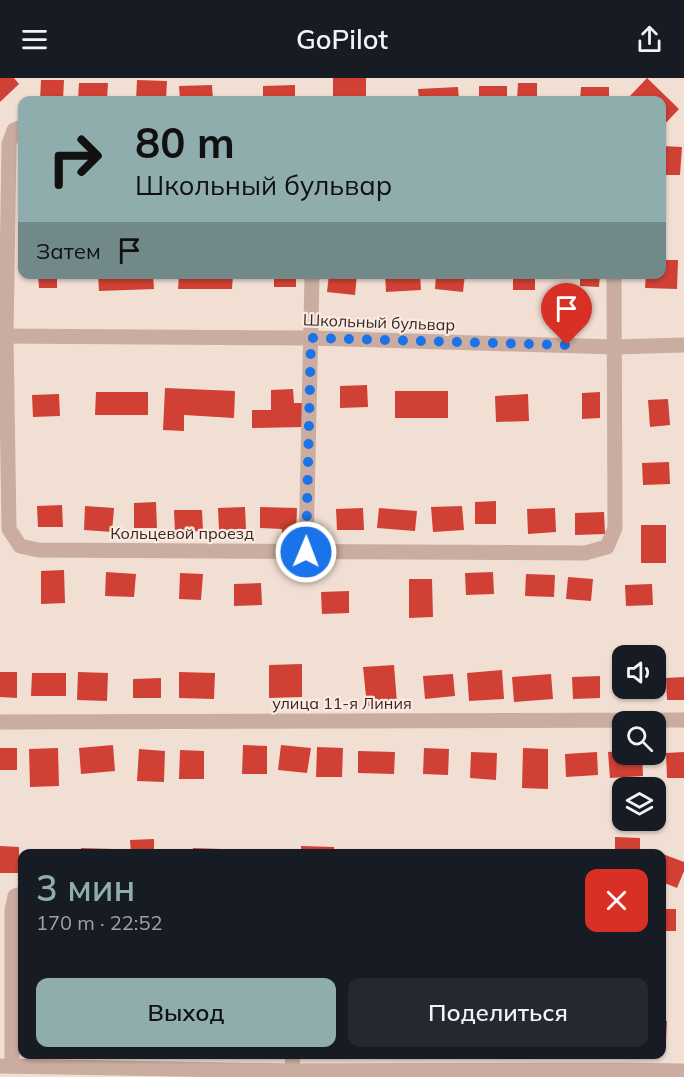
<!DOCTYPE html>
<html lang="ru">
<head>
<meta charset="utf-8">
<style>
  body { margin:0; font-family:Mulish,sans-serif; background:#242831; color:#f1f3f6; height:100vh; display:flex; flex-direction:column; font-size:22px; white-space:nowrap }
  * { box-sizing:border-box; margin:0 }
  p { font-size:20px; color:#9ea1a6 }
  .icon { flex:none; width:33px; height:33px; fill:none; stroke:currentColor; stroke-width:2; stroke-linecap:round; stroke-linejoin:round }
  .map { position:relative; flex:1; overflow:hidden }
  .drawer { position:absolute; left:18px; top:771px; width:648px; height:210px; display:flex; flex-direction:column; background:#171b24; border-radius:12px; box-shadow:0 2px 4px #0004 }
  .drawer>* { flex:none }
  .hud { position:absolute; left:18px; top:18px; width:648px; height:183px; border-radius:12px; box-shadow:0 2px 4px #0004; background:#8eadac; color:#111; overflow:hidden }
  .buttons { position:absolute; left:612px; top:567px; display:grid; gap:12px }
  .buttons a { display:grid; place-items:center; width:54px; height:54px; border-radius:12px; background:#171b24; box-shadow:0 2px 4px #0004; font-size:30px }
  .pin { position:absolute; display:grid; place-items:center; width:51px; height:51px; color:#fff; margin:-62px -26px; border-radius:50% 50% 50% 0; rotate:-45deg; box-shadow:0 0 6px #0007 }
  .pin .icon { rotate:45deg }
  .me { position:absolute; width:66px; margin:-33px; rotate:1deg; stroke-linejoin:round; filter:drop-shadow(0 0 4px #0008) }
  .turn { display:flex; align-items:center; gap:21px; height:126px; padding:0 18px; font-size:27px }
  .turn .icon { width:78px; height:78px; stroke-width:2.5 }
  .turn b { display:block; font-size:42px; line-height:51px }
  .then { display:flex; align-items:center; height:57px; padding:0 18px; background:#0003; gap:12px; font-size:22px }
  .round { display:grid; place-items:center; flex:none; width:63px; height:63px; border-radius:12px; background:#242831 }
  .headline { display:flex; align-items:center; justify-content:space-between; height:102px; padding:0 18px }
  h1 { font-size:36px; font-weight:600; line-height:45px; color:#8eadac }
  .primary-button { display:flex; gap:12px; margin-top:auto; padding:12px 18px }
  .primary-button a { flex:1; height:69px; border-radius:12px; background:#8eadac; color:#111; font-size:24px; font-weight:600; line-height:69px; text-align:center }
  .primary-button a+a { background:#242831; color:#f1f3f6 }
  header { display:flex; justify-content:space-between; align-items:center; height:78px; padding:0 18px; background:#171b24; font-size:27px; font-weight:600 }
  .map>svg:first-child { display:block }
  .building { fill:#d14034 }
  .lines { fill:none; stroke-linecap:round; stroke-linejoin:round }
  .minor { stroke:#cbaca0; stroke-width:15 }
  .route { stroke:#1a73e8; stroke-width:10; stroke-dasharray:0 18 }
  .labels { text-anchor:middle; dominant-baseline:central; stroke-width:4.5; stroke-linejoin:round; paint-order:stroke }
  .street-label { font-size:16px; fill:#342624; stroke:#faeae0 }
</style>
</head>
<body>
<header><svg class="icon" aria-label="menu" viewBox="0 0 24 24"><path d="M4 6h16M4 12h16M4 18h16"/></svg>GoPilot<svg class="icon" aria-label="share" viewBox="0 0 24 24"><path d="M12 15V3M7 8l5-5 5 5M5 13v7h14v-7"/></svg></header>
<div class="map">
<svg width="684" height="999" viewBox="0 0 684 999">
  <rect width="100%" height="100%" fill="#f2dfd4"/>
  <g class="building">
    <polygon points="0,0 14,0 19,6 0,24"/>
    <rect x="333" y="0" width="33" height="22"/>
    <polygon points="647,0 679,31 662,49 662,22 633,22 629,19"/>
    <polygon points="41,2 64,2 63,22 40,22"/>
    <polygon points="137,2 167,3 166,22 136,22"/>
    <polygon points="79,5 108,5 107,22 78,22"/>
    <polygon points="518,5 537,5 537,22 517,22"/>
    <polygon points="212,7 213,22 180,22 179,8"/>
    <polygon points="295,7 295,22 263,22 263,8"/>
    <rect x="479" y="8" width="28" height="14"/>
    <polygon points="458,9 459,22 419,22 418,11"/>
    <polygon points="581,9 609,9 609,22 580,22"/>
    <polygon points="662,68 682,69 680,97 662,97"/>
    <polygon points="662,182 678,182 677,211 645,210 646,196 662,196"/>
    <polygon points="38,196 57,196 57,210 39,210"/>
    <polygon points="98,196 153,196 154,211 99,213"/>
    <polygon points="179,196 233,196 232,211 178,211"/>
    <rect x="274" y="196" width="22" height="13"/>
    <polygon points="329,196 357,196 355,217 327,214"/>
    <polygon points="385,196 420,196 421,212 386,214"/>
    <polygon points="436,196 465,196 463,214 435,211"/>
    <rect x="513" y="196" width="22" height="16"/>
    <polygon points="580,196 600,196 599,209 580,208"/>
    <polygon points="367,307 368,329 340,330 340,308"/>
    <polygon points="165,310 235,313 234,340 184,337 184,353 163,352"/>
    <polygon points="293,311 294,325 305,325 306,349 252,350 252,332 271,332 271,312"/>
    <rect x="395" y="313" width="53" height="27"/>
    <polygon points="96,314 148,314 148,337 95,337"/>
    <polygon points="600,314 600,340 582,341 582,315"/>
    <polygon points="59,316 60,338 33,339 32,317"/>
    <polygon points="528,316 529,343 496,344 495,318"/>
    <polygon points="668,321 670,347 650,349 648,322"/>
    <polygon points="669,384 670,406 643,407 642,385"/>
    <polygon points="496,423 496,446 475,446 475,424"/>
    <polygon points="156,424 157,450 134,450 134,425"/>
    <polygon points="62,427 63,449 38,449 37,428"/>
    <polygon points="85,428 114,430 112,454 84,452"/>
    <polygon points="462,428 464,452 433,454 431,429"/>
    <polygon points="245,429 246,451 219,452 218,430"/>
    <polygon points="260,429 297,430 296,457 282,456 282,451 260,450"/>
    <polygon points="363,430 364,452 337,452 336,431"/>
    <polygon points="379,430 417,433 415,453 377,450"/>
    <polygon points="555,430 556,454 528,456 527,431"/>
    <polygon points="174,432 202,432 203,453 175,454"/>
    <polygon points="604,434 605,456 575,457 575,435"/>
    <rect x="641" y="447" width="25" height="38"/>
    <polygon points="64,492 65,525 41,526 41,493"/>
    <polygon points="106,494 136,496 134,519 105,518"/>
    <polygon points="493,494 494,516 466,517 465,495"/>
    <polygon points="180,495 203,496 201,522 179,521"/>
    <polygon points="526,496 555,497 554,519 525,518"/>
    <polygon points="568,499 593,501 591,523 566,521"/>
    <polygon points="409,501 432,501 433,539 409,540"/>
    <polygon points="261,505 262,527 234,528 234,506"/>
    <polygon points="652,506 653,527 626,528 625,507"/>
    <polygon points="349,513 349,535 322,536 321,514"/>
    <polygon points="302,586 302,619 269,620 269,587"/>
    <polygon points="394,587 397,625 367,628 363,589"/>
    <polygon points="502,592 504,621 469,623 467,595"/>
    <polygon points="0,594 17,594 17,620 0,619"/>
    <polygon points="78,594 108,595 107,623 77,622"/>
    <polygon points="179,594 215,595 214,621 179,620"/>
    <polygon points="32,595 66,595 66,618 31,618"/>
    <polygon points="453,596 455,618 425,621 423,598"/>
    <polygon points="551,596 553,621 514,624 512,599"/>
    <polygon points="600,598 600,620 573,621 572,599"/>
    <polygon points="684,599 684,622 667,622 666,600"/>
    <polygon points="161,600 161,620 133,620 133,601"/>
    <polygon points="623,610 650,610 650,620 623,621"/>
    <polygon points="113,667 115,693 81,696 79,670"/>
    <polygon points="243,667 267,668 267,696 242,696"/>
    <polygon points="281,667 311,670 307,695 278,692"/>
    <polygon points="317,669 343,670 342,699 316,699"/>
    <rect x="0" y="670" width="17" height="22"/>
    <polygon points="58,670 59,708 30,709 29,671"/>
    <polygon points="424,670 449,671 448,697 423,696"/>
    <polygon points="523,670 548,671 548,711 522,710"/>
    <polygon points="139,671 165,673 164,704 137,703"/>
    <polygon points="180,672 204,673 204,701 179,701"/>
    <polygon points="358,673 395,674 394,696 358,695"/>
    <polygon points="622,673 622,676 642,676 643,698 610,700 608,674"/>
    <polygon points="471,674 497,675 496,702 470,700"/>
    <polygon points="597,674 598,697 566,699 565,676"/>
    <polygon points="684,674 684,700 667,700 666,675"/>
    <polygon points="615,759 640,760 640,776 615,776"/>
    <polygon points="154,761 154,776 131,776 130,762"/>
    <polygon points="0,768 19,769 19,795 0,795"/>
    <polygon points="301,768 334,769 334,776 301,776"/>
    <polygon points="81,770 113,771 112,776 81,776"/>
    <polygon points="193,770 221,771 220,776 192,776"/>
    <polygon points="59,771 60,776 34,776 33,772"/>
    <polygon points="366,772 409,774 409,776 366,776"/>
    <polygon points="655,773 684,784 684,793 677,810 662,804 662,776 654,776"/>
    <rect x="662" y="831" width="14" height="22"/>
    <polygon points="662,943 667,943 666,961 662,961"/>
  </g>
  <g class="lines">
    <g class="minor">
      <polyline points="22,49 14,52 9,66 6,258 9,451 20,468 38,472 585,475 607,469 615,450 614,196"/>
      <polyline points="0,258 311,260 615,269 684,267"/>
      <polyline points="306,474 312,196"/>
      <polyline points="0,644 684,642"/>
      <polyline points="0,988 292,993 619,992 684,993"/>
      <polyline points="12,988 12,832 15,818 22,816"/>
      <polyline points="292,993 293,976"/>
    </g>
  </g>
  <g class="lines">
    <polyline class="route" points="306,474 311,260 567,267"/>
  </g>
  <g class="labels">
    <g class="street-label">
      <text transform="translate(379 244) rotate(2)">Школьный бульвар</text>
      <text x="182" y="455">Кольцевой проезд</text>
      <text x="342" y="625">улица 11-я Линия</text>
    </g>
  </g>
</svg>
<div class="buttons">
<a><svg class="icon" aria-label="sound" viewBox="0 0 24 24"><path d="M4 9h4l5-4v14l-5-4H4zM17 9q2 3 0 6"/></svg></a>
<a><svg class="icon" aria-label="search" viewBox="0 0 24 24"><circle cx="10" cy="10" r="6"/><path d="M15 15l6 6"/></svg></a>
<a><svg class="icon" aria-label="layers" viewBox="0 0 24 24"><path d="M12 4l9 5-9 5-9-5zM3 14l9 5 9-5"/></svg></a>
</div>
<div class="pin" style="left:567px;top:267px;background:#d93025"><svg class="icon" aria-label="arrive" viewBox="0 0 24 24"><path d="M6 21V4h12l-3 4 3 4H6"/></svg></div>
<svg class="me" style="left:306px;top:474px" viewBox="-20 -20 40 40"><circle r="17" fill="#1a73e8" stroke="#fff" stroke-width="3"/><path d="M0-11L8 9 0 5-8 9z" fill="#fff"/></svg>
<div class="hud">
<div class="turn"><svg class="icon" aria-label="right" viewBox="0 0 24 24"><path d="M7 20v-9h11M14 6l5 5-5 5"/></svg><div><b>80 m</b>Школьный бульвар</div></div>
<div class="then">Затем<svg class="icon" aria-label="arrive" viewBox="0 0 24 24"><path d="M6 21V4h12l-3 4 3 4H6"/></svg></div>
</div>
<section class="drawer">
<div class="headline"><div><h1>3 мин</h1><p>170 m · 22:52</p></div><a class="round" style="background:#d93025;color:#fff"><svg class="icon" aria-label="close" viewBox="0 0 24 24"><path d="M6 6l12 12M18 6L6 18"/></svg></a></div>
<div class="primary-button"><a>Выход</a><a>Поделиться</a></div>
</section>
</div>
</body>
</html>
